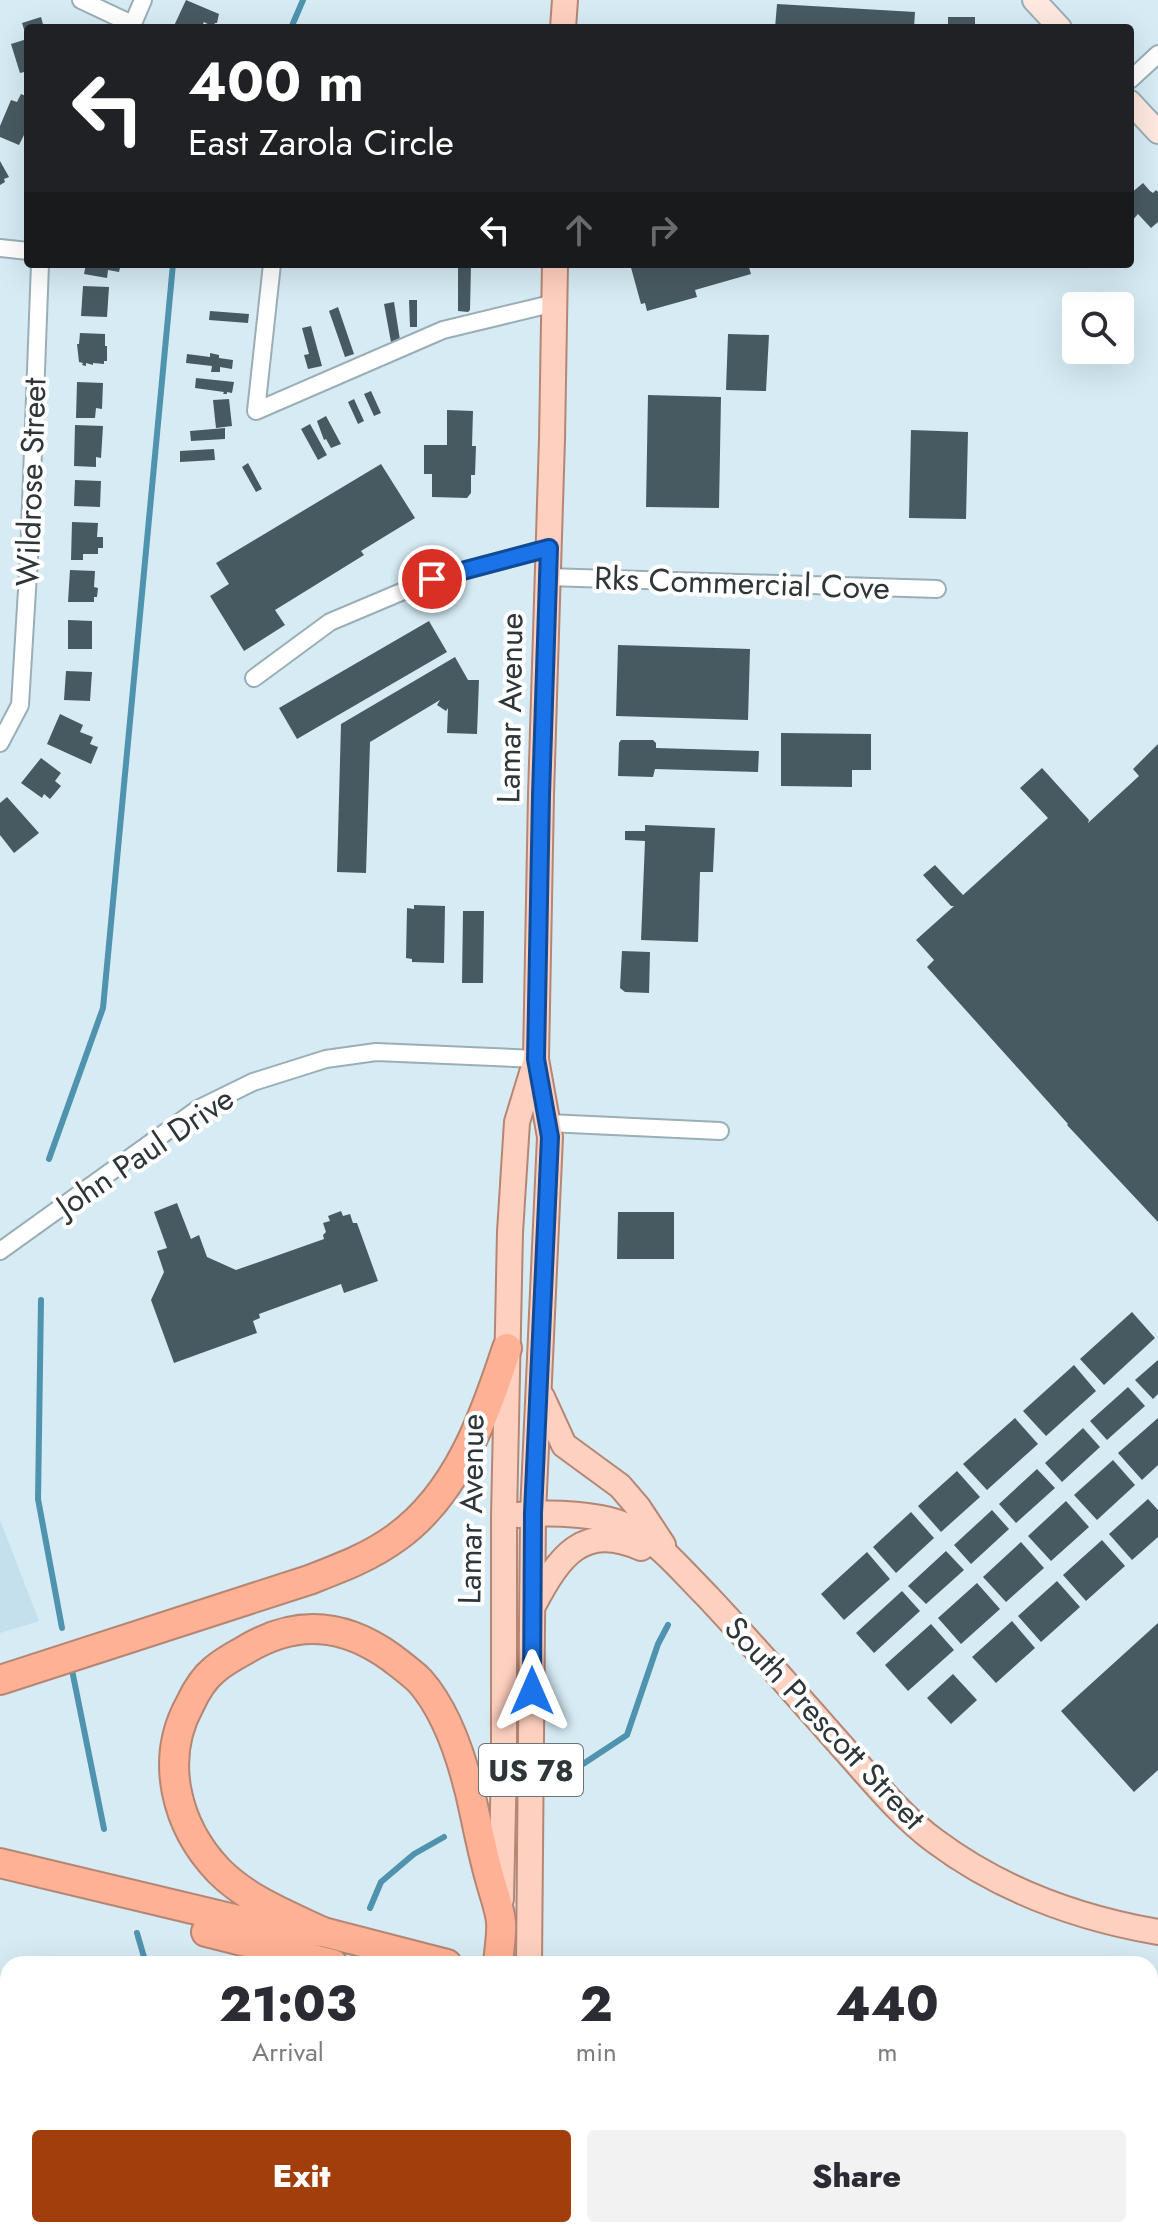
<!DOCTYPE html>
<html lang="en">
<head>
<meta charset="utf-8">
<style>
  body { margin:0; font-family:Jost,sans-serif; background:#f2f2f3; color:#2b2b33; height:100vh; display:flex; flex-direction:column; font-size:30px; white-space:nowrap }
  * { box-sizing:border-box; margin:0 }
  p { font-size:26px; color:#7c7c81 }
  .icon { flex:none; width:44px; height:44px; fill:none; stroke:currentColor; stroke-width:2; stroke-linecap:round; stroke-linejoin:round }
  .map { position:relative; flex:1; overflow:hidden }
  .drawer { position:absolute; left:0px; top:1956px; width:1158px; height:282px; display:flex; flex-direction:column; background:#fff; border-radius:24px 24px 0 0; box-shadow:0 8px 32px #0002 }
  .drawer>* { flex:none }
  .hud { position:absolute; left:24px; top:24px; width:1110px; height:244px; border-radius:8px; box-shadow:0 8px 32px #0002; background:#202124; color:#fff; overflow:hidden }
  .tools { position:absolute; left:1062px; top:292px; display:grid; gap:16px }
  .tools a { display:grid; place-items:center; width:72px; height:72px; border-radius:8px; background:#fff; box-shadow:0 8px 32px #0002; font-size:40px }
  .pin { position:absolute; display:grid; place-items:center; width:68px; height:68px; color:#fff; margin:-34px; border:4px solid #fff; border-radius:50%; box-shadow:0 2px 8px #0007 }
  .me { position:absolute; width:88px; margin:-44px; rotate:0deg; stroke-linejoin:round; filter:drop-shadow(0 0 6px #0008) }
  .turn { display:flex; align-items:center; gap:28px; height:168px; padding:0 32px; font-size:36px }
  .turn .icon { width:104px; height:104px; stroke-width:2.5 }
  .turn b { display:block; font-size:56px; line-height:68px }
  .lanes { display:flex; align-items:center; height:76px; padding:0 32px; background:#0003; justify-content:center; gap:40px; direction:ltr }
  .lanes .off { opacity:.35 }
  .eta { display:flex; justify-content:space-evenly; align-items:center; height:136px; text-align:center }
  .eta b { font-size:48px; font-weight:800; line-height:56px }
  .button { display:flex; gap:16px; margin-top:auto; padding:16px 32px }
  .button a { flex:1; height:92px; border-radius:8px; background:#a23e0c; color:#fff; font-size:32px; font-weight:800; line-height:92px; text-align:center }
  .button a+a { background:#f2f2f3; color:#2b2b33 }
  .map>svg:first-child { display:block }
  .built { fill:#c3e0ec }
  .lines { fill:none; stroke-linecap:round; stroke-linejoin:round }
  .stream { stroke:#4f93ae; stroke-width:6 }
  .building { fill:#485a61 }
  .street-casing { stroke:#9aaeb6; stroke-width:20 }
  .secondary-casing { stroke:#9aaeb6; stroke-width:26 }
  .primary-casing { stroke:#b58674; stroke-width:28 }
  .highway-casing { stroke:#b58674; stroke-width:32 }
  .street { stroke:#fff; stroke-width:16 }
  .secondary { stroke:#ffe8df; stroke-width:22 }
  .primary { stroke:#fed0bf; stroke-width:24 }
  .highway { stroke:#feb194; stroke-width:28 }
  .route-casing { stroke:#114b97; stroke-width:20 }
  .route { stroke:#1a73e8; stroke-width:14 }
  .labels { text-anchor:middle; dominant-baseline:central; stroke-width:8; stroke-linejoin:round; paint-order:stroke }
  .shield { fill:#fff; stroke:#6d7275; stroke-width:2 }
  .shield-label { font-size:30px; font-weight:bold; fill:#2e363a }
  .street-label { font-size:32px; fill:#2e363a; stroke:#fff }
</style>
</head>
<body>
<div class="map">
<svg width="1158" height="2237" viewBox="0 0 1158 2237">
  <rect width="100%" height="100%" fill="#d6ebf4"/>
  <polygon class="built" points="0,1520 39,1621 0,1633"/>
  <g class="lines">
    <g class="stream">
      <polyline points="291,28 303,0"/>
      <polyline points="49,1159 103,1008 173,264"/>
      <polyline points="41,1300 38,1499 62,1628"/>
      <polyline points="72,1670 104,1829"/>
      <polyline points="580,1766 627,1735 658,1644 668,1625"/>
      <polyline points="370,1908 381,1882 414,1854 444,1837"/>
      <polyline points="137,1933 146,1964"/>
    </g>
  </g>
  <g class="building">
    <polygon points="186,0 219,14 217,23 215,23 213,27 204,22 201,28 173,28"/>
    <polygon points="777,4 915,12 914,28 775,28"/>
    <polygon points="41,17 44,28 28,28 28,71 20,73 11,44 27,39 22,23"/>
    <rect x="948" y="17" width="27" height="11"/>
    <polygon points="21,94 28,97 28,130 27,129 19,145 0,137 0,126 11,100 17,102"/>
    <polygon points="0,161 9,177 4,179 5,182 0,185"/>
    <polygon points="1143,183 1150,191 1153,193 1156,190 1158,192 1158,222 1151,228 1138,214 1130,223 1130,210 1132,212 1134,210 1130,206 1130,194"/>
    <polygon points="86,264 121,264 119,272 108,270 107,278 84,274"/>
    <polygon points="630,264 748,264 751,274 695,290 697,297 647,311 645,303 641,304"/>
    <polygon points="458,265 471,265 470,310 468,312 458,311"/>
    <polygon points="83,286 109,287 107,317 81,316"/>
    <polygon points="409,300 417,300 417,327 410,327"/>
    <polygon points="394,302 400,340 391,342 384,304"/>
    <polygon points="338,307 354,354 345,357 329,311"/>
    <polygon points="210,311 249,314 248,323 209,320"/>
    <polygon points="311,326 322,366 308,369 304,355 309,354 302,328"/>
    <polygon points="80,333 105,334 105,346 107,346 107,361 104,361 104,364 93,363 93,365 86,363 86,366 82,365 83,363 79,362 77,344 79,344"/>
    <polygon points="728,334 769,335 766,391 726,390"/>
    <polygon points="210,353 219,355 219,358 233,360 232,369 220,367 220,372 211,372 212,366 186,363 187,354 210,357"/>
    <polygon points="196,378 234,382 232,393 227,392 227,394 223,394 224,392 195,388"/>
    <polygon points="77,382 103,383 102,409 96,408 95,418 76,418"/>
    <polygon points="371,391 381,413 374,416 364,394"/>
    <polygon points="648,395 721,397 719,508 646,507"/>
    <polygon points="229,399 232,426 216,428 213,400"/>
    <polygon points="354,399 364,421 358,424 348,402"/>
    <polygon points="447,410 473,411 472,446 476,446 475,475 471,475 471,493 467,498 432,497 432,474 424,474 424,445 447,445"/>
    <polygon points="326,416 341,444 331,448 326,439 324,440 317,421"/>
    <polygon points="310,424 327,455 318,460 301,429"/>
    <polygon points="75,425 103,426 101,458 96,457 96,467 74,466"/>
    <polygon points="225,428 225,439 191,441 190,431"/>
    <polygon points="911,430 968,432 966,519 909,518"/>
    <polygon points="214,449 215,460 180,462 180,451"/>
    <polygon points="248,463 262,489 256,492 242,467"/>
    <polygon points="381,464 415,518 361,551 364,555 275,610 285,625 244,651 210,596 229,584 216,563"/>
    <polygon points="75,480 101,481 100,507 74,506"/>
    <polygon points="72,522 98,523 97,537 103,537 103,548 98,548 98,554 83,554 83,560 71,560"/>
    <polygon points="70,570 95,571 94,587 98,588 97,597 94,597 94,602 68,602"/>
    <polygon points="68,620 92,621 92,649 68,649"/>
    <polygon points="429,621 447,652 297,739 279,708"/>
    <polygon points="618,645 750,649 748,720 616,716"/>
    <polygon points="455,657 468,680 479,680 477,734 447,733 448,708 446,711 437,705 440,700 370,742 366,873 337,872 341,724"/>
    <polygon points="66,671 92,672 90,701 64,700"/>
    <polygon points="60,714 83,725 80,732 93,737 90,744 98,747 91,764 47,744"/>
    <polygon points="781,733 871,734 871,770 852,770 852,787 781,786"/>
    <polygon points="621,740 653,740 656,743 656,748 759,751 758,772 655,769 653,777 618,776 619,743"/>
    <polygon points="1158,744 1158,1222 1067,1125 1068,1124 927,967 934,960 916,940 954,906 951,906 923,875 935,865 963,895 1048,818 1020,788 1042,768 1089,820 1088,823 1139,776 1133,769"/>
    <polygon points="41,758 61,773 55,781 61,786 50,799 44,794 42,798 21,783"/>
    <polygon points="7,797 39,833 14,853 0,835 0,803"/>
    <polygon points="645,825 715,828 713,872 700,872 698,942 641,940 645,841 625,840 625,831 645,831"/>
    <polygon points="414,905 445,906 444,963 412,962 412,959 406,958 407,908 414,909"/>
    <polygon points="463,911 484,911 483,983 462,983"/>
    <polygon points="622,951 650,952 649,993 625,992 620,988"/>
    <polygon points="177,1203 191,1239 199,1235 207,1257 236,1270 324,1239 323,1235 326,1232 323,1223 330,1221 328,1216 341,1211 343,1216 350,1214 353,1223 357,1223 378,1281 344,1293 341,1284 259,1314 260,1318 253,1321 257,1333 174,1363 151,1300 164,1272 157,1251 167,1248 154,1212"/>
    <polygon points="618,1212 674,1212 674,1259 617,1259"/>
    <polygon points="1132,1312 1155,1338 1104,1385 1080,1359"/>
    <polygon points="1158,1360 1158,1394 1153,1399 1135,1380"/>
    <polygon points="1074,1365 1096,1391 1046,1436 1023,1411"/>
    <polygon points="1128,1387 1145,1406 1107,1440 1090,1421"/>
    <polygon points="1015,1418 1038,1444 987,1490 963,1464"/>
    <polygon points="1158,1418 1158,1465 1142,1480 1118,1453"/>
    <polygon points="1083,1428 1100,1447 1062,1482 1045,1463"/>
    <polygon points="1113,1460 1135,1485 1097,1520 1074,1495"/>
    <polygon points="1037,1469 1055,1488 1016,1523 999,1504"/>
    <polygon points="957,1471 980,1497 941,1532 918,1506"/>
    <polygon points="1148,1499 1158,1510 1158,1537 1132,1560 1109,1534"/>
    <polygon points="1066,1501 1089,1527 1051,1561 1028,1536"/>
    <polygon points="992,1510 1009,1529 971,1564 954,1545"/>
    <polygon points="911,1512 934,1538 896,1573 873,1547"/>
    <polygon points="1102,1540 1125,1566 1086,1601 1063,1575"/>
    <polygon points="1021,1542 1044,1568 1006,1602 983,1577"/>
    <polygon points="946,1551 964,1570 926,1604 908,1586"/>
    <polygon points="867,1552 890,1579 844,1620 821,1594"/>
    <polygon points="1057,1581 1080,1607 1041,1642 1018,1616"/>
    <polygon points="977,1583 1000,1609 961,1644 938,1618"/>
    <polygon points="902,1591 920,1611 874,1653 856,1633"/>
    <polygon points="1012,1621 1035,1648 996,1683 972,1657"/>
    <polygon points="1158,1623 1158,1770 1134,1792 1061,1711"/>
    <polygon points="931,1624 954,1650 908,1691 885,1665"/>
    <polygon points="953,1674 977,1700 951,1724 927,1698"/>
  </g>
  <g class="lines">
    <defs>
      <g id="street">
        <polyline points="81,0 132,24"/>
        <polyline points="131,28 143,0"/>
        <polyline points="1130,80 1158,54"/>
        <polyline points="0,248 28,251"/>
        <polyline points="272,264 256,411 443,330 555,303"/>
        <polyline points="547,577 937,589"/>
        <polyline points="254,678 330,622 432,579 549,548"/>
        <polyline points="0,743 20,705 29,557 40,264"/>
        <polyline points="548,1123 720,1131"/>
        <polyline points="0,1251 198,1109 253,1082 326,1059 376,1052 536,1059"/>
      </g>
      <g id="secondary">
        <polyline points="1034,0 1060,28"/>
        <polyline points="1130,102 1158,132"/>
      </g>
      <g id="primary">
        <polyline points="563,28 565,0"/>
        <polyline points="542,1397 564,1445 620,1486 638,1507 663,1545"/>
        <path d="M518,1515C550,1512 603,1513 631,1528C661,1544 684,1573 708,1597C755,1647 800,1699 846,1751C874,1782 901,1816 935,1841C1002,1891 1077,1918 1158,1932"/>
        <path d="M534,1604C559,1557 583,1522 641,1548"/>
        <polyline points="501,1899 504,1762 504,1517 510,1232 517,1122 535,1063"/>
        <polyline points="529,1964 533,1513 550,1137 536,1059 541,795 552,439 555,264"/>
      </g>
      <g id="highway">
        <path d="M0,1680L309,1580C340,1568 370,1557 397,1537C458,1493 485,1415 507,1348"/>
        <polyline points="0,1863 272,1928 323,1932 447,1964"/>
        <polyline points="206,1932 333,1964"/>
        <path d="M323,1932C287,1915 248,1900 219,1871C176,1826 159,1760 190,1704C196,1691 203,1679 214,1670C223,1662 234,1656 245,1650C296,1619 344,1623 392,1658C401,1665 412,1673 420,1681C450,1715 466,1771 475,1815C480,1839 485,1863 492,1886C495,1897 500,1910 501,1922C502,1935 499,1950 498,1964"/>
        <polyline points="0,2036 8,2039"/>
        <polyline points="0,2176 8,2180"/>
        <polyline points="1150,2190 1158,2194"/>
        <polyline points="121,2230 137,2237"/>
        <polyline points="503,2230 520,2237"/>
        <polyline points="991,2230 997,2237"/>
      </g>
    </defs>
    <use href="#street" class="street-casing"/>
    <use href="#secondary" class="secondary-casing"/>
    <use href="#primary" class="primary-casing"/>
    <use href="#highway" class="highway-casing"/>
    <use href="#street" class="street"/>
    <use href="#secondary" class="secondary"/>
    <use href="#primary" class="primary"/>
    <use href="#highway" class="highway"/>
  </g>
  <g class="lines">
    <defs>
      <polyline id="route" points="432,579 549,548 541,795 536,1059 550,1137 533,1513 532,1691"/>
    </defs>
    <use href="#route" class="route-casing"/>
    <use href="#route" class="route"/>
  </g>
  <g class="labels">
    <rect class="shield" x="479" y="1744" width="104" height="52" rx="6"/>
    <g class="shield-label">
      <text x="531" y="1770">US 78</text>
    </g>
    <g class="street-label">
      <text transform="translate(31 482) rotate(-88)">Wildrose Street</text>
      <text transform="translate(742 583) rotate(2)">Rks Commercial Cove</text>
      <text transform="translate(510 708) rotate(-89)">Lamar Avenue</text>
      <text transform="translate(145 1152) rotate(-34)">John Paul Drive</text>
      <text transform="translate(471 1509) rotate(-89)">Lamar Avenue</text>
      <text transform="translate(825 1723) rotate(47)">South Prescott Street</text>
    </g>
  </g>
</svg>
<div class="tools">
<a><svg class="icon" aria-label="search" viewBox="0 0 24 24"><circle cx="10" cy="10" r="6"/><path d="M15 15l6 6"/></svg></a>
</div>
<div class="pin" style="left:432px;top:579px;background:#d93025"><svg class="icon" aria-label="arrive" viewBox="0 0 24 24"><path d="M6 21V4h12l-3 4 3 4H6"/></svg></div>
<svg class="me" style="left:532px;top:1691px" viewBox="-20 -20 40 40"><path d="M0-17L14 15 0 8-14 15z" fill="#1a73e8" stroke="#fff" stroke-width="4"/></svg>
<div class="hud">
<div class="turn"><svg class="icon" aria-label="left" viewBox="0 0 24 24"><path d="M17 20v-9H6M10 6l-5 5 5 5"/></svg><div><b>400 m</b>East Zarola Circle</div></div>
<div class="lanes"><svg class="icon" aria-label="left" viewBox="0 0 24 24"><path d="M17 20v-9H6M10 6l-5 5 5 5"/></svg><svg class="icon off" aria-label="ahead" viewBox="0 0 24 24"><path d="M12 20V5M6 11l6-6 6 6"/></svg><svg class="icon off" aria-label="right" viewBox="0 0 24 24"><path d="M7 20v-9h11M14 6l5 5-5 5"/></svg></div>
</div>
<section class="drawer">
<div class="eta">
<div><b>21:03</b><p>Arrival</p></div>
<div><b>2</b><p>min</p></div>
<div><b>440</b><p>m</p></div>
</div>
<div class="button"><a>Exit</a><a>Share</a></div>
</section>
</div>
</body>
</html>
